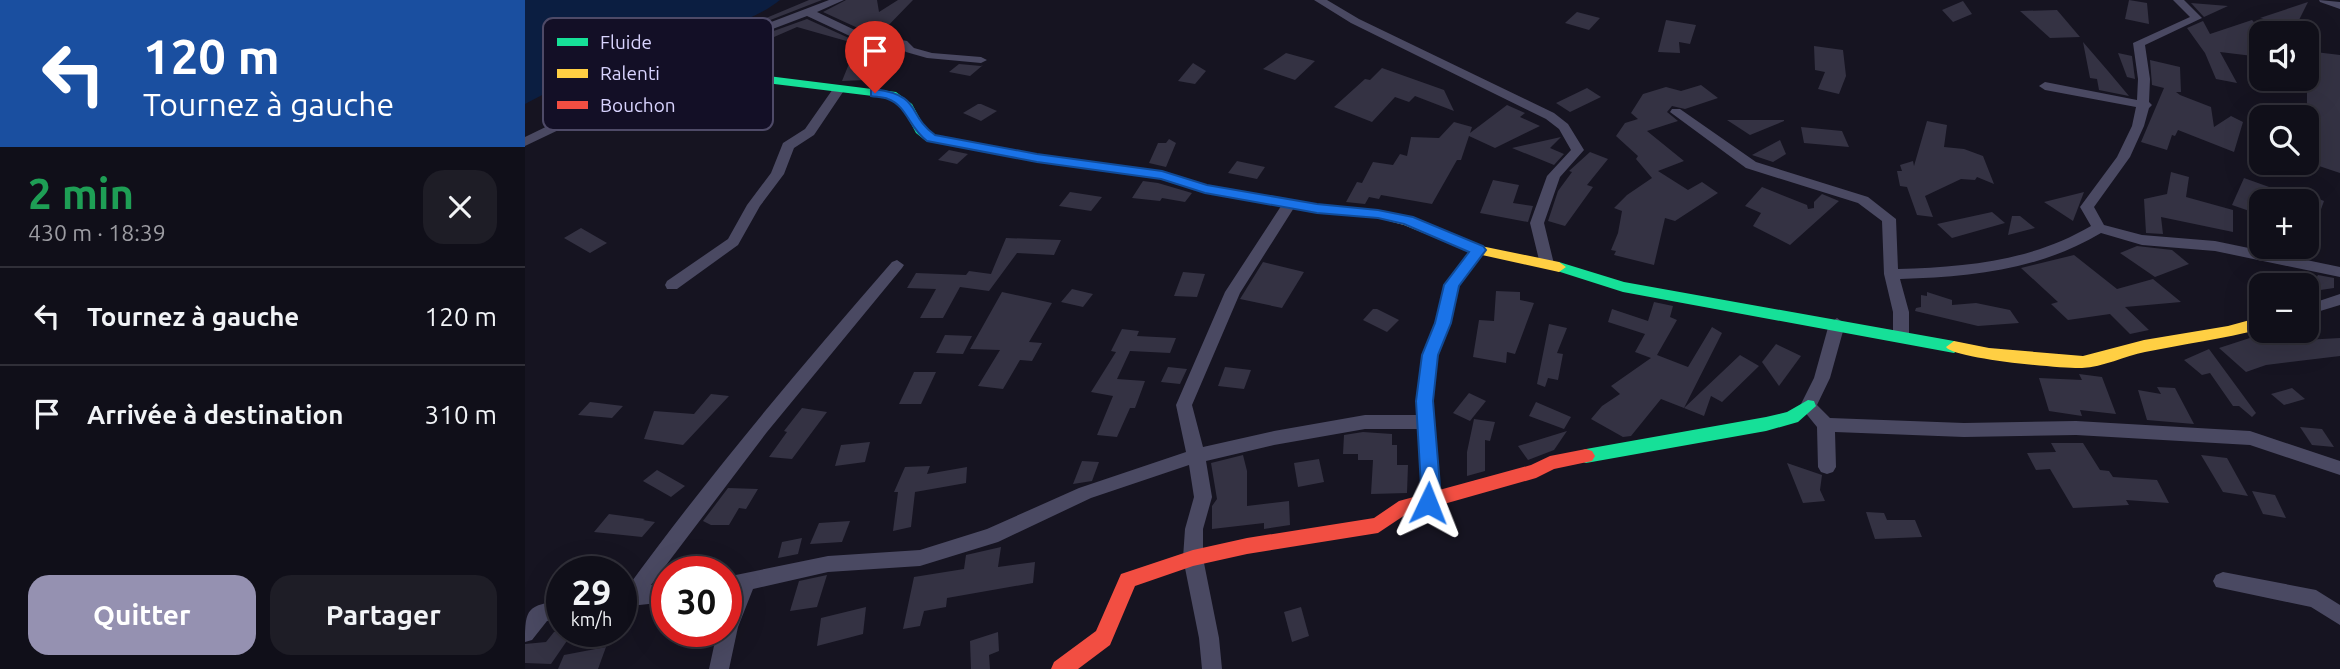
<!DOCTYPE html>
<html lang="fr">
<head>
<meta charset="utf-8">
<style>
  body { margin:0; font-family:Ubuntu,sans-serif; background:#1e1d26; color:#f1f3f6; height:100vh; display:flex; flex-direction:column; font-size:26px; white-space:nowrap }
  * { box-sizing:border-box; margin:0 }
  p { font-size:23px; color:#9c9ca2 }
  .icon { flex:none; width:38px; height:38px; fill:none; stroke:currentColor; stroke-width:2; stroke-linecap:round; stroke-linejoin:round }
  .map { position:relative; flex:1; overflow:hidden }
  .sheet { display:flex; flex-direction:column; background:#100f19; width:525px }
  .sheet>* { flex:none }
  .hud { background:#1a4fa0; color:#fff; overflow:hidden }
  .buttons { position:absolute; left:1724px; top:21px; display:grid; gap:14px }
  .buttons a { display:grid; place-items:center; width:70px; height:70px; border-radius:14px; background:#100f19; box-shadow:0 7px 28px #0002,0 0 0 2px #302f38; font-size:35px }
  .speed { position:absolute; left:21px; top:556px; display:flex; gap:14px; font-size:35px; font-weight:700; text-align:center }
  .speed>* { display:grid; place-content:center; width:91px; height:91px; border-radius:50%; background:#100f19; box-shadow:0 7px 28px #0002,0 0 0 2px #302f38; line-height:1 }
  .speed small { font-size:18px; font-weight:400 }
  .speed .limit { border:10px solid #d22; background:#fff; color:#111 }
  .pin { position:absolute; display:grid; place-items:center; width:60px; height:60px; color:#fff; margin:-72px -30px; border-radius:50% 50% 50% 0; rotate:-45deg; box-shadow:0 0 7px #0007 }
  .pin .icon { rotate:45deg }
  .me { position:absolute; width:77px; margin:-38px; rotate:2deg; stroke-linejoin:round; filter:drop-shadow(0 0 5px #0008) }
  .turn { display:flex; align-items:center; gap:24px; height:147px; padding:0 28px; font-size:32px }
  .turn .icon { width:91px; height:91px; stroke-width:2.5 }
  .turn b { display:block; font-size:49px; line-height:60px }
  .round { display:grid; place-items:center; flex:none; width:74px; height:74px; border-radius:21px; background:#1e1d26 }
  .head { display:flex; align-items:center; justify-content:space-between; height:119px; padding:0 28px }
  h1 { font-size:42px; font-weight:700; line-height:52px; color:#1e9e55 }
  .primary-button { display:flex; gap:14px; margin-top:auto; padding:14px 28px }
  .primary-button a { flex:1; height:80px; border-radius:21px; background:#9591b1; color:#fff; font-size:28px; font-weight:700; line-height:80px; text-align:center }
  .primary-button a+a { background:#1e1d26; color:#f1f3f6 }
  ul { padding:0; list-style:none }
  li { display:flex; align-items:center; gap:21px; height:98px; padding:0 28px; border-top:2px solid #302f38 }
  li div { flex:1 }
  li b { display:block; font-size:26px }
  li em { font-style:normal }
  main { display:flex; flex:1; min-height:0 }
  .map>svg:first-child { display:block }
  .water { fill:#0b1e41 }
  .building { fill:#343243 }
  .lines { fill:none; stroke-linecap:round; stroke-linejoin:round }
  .street { fill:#4a4962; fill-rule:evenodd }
  .fast { fill:#16e098; fill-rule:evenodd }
  .slow { fill:#ffcf43; fill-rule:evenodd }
  .jam { fill:#f24e42; fill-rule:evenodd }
  .route { fill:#1a73e8; stroke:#114b97; stroke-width:2 }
  .key { fill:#130f26; stroke:#4e4a67; stroke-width:2 }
  .key-label { font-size:19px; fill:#d9d4ff }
</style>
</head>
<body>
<main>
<section class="sheet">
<div class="hud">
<div class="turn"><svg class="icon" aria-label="left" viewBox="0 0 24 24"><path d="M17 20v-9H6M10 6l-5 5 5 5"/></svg><div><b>120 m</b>Tournez à gauche</div></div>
</div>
<div class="head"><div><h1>2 min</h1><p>430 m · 18:39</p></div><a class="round"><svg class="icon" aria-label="close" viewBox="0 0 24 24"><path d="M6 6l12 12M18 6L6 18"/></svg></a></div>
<ul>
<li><svg class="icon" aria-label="left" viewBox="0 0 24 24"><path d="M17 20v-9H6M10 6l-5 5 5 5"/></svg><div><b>Tournez à gauche</b></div><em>120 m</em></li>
<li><svg class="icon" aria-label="arrive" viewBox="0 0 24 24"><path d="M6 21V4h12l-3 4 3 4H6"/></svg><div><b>Arrivée à destination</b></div><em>310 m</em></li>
</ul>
<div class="primary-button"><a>Quitter</a><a>Partager</a></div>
</section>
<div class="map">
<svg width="1815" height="669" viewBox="0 0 1815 669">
  <rect width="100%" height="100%" fill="#161421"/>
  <path class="water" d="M0,0H255C216,31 158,35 112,51C73,64 37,85 0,104Z"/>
  <g class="building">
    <polygon points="284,0 297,0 230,26 227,24"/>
    <polygon points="321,0 352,0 354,12 373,0 388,0 356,33 335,29 298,12"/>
    <polygon points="1604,0 1622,3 1624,24 1600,19"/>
    <polygon points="1438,1 1447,14 1428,22 1417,10"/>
    <polygon points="1783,2 1770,28 1735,18"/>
    <polygon points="1666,3 1703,6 1679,17"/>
    <polygon points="1532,10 1555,37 1525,38 1495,11"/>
    <polygon points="1052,12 1075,18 1064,30 1040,23"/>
    <polygon points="282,19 326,39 357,45 350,52 341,80 317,81 332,44 272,27 249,37 243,33"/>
    <polygon points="1141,20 1171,25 1165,44 1154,42 1155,53 1133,52"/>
    <polygon points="1727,20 1736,30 1736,57 1695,52 1712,83 1691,79 1680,53 1662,28 1678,21 1685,34"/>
    <polygon points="1558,42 1583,71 1604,96 1574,90 1572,79 1565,78"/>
    <polygon points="1289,46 1318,50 1321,76 1314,94 1293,89 1300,72 1290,70"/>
    <polygon points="1782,51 1815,55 1815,173 1782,162 1782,91 1785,91 1775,79 1791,79 1782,69"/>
    <polygon points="761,53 790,61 770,80 738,69"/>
    <polygon points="1593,53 1607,56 1610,79 1602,77"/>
    <polygon points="1625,60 1655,67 1656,92 1651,92 1655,95 1686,107 1689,127 1706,116 1718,122 1709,152 1653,130 1650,136 1647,135 1642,150 1616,142 1639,88 1627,85"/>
    <polygon points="668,63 681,71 670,84 653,81"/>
    <polygon points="434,64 456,66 458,65 445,76 424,72"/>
    <polygon points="857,68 919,90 929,111 890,96 884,102 870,97 847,122 809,107 840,79 845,80"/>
    <polygon points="1176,85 1193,98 1160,109 1147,106 1142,112 1153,121 1122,131 1159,161 1133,171 1163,190 1177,182 1193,193 1150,221 1140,218 1129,265 1089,255 1091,251 1086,250 1093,233 1097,211 1089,208 1102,195 1127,178 1111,159 1113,156 1091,136 1100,123 1113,119 1106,113 1118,94 1141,87 1156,91"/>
    <polygon points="1062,88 1076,97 1045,112 1031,103"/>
    <polygon points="453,104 456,104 472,111 456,121 438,113"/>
    <polygon points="982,105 1000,113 995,117 1015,126 970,148 944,136 936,160 932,160 907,204 856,195 854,199 844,197 840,204 821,202 832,182 837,183 848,162 868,165 875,154 882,156 886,137 914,138 929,122 947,127 945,133"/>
    <polygon points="1202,120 1259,120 1259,121 1225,135"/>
    <polygon points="1402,121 1422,125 1419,147 1439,149 1458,156 1469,184 1452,177 1450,180 1436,179 1400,196 1408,217 1392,215 1382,187 1375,186 1372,171 1377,171 1375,165 1388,161 1389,166"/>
    <polygon points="1276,127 1317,131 1324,147 1279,143"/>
    <polygon points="1036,137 1025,148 1039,154 1029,165 987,148"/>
    <polygon points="644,139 651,143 641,167 624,163 633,143 641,143"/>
    <polygon points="1255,140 1261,154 1248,162 1227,155"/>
    <polygon points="424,150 443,154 432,164 413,160"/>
    <polygon points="1065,152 1083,159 1062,185 1068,187 1040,226 1023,221 1033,191 1047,172 1044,171"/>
    <polygon points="712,161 740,167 732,179 703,173"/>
    <polygon points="1646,172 1664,177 1661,197 1708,210 1708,232 1636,217 1638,234 1621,233 1619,199 1642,194"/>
    <polygon points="1719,178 1778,199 1778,201 1736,201 1736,215 1707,205"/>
    <polygon points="968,180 994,185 988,203 1008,206 1003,222 955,213"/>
    <polygon points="618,181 633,183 667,193 660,202 637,198 635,201 607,198"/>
    <polygon points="1237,187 1282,205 1283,209 1289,208 1289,202 1297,194 1314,201 1265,245 1228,226 1236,213 1220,206"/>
    <polygon points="545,192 577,197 566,211 534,206"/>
    <polygon points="1559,192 1548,221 1519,202"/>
    <polygon points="1782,194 1799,201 1794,215 1782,210"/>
    <polygon points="1467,212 1480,223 1427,238 1412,224"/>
    <polygon points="1487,216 1495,216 1510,228 1483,235"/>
    <polygon points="56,228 82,243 65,253 39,238"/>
    <polygon points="481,238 536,240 529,255 492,253 464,291 435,287 418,318 395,318 411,289 382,288 391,273 441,275 444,271 466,274"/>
    <polygon points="1612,246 1647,250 1664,264 1630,277 1595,253"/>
    <polygon points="1751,247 1786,247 1786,258 1751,251"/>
    <polygon points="1549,255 1592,289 1628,279 1656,302 1600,307 1624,330 1605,334 1585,314 1543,320 1526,304 1533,302 1496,268"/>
    <polygon points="738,262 779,272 757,308 715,299"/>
    <polygon points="658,272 680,274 672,297 649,296"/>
    <polygon points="1793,275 1809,278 1809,288 1782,292"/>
    <polygon points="547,289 568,294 558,307 536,302"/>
    <polygon points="971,291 995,292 995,300 1009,303 990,354 982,352 981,363 948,357 954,320 969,321"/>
    <polygon points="477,292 527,303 504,342 517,343 507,361 495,360 478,389 453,386 475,350 445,349"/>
    <polygon points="1402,292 1427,300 1427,305 1451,303 1485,310 1494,323 1453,326 1390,311 1391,308 1396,307 1396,295 1402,296"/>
    <polygon points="1129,302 1148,306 1145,317 1152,320 1132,355 1163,367 1187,327 1197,333 1159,408 1136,399 1106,436 1098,437 1066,419 1077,406 1095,394 1086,386 1126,358 1110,352 1120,334 1083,322 1087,309 1123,321"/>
    <polygon points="848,309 852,309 874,320 862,332 838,320"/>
    <polygon points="1024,324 1042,328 1032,353 1038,354 1033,380 1023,378 1020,387 1012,384"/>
    <polygon points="597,329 614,331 612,336 651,338 645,353 605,351 592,379 620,381 610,408 605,408 592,437 572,435 588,396 566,392 591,352 586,351"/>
    <polygon points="420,335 447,336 438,354 411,353"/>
    <polygon points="1734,335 1741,342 1815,338 1815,356 1741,365 1721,372 1694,348"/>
    <polygon points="1251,344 1276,356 1254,386 1237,362"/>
    <polygon points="1684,349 1731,413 1727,417 1714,406 1708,406 1685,373 1677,375 1659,360"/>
    <polygon points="1215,355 1234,366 1197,402 1186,396 1179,416 1159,408"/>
    <polygon points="643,367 662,369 655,384 636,382"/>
    <polygon points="700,367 726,370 719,389 693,386"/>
    <polygon points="389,372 411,372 396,404 374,404"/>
    <polygon points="1554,374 1577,377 1591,414 1555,410 1557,416 1524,411 1514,378 1557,380"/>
    <polygon points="1632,387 1650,388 1669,424 1622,420 1613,390 1636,394"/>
    <polygon points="1767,388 1780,399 1759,405 1746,394"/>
    <polygon points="944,393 961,401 945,421 928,413"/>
    <polygon points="186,394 204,396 158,445 119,439 129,411 169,414"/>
    <polygon points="65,402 98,406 87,418 53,415"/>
    <polygon points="1011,402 1046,417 1039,429 1004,416"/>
    <polygon points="277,408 302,412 267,459 244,457 262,432 259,431"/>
    <polygon points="949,419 970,422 965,441 960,440 960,471 942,476 942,452"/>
    <polygon points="1775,427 1797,429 1809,447 1787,445"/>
    <polygon points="1042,431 1029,450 1003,460 993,446"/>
    <polygon points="838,432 867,434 867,445 872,445 872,465 883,465 882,493 846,494 848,460 833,460 833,454 818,454 819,435"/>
    <polygon points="345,442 340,462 310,466 316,445"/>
    <polygon points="1526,443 1558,443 1575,470 1584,471 1588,477 1632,480 1644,503 1601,500 1604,505 1548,508 1525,469 1511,470 1502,453 1531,452"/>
    <polygon points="718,455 722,471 722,506 764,501 765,525 739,529 739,523 687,529 687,506 692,499 686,463"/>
    <polygon points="1676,455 1702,458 1723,496 1698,492"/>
    <polygon points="794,459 799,482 773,487 769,463"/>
    <polygon points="557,461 574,462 567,481 548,484"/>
    <polygon points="1262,463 1297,475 1295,490 1300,501 1278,503"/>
    <polygon points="405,466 402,474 442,467 441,483 390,492 386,527 368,531 373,492 369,492 380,467"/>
    <polygon points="132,470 160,486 146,497 118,481"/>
    <polygon points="203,488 233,489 221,509 214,508 204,525 186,525 178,521"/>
    <polygon points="1727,491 1750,495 1761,518 1738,514"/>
    <polygon points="1341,512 1359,513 1362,520 1390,520 1397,537 1350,539"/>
    <polygon points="84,514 120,519 118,520 130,522 117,537 69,532"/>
    <polygon points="325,521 317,542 285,544 294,523"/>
    <polygon points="277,538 273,554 253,558 257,542"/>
    <polygon points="476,547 473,567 510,562 508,583 422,598 421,607 399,611 395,626 378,629 389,577 439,569 441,555"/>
    <polygon points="302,575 292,607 265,611 274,581"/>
    <polygon points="341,607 338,634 292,646 296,618"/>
    <polygon points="776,607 784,636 767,642 759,612"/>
    <polygon points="29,632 48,632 26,664 0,663 0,644 21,642"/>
    <polygon points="473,632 474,651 464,655 465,669 446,669 445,641"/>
    <polygon points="81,647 73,669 33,669 39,655"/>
  </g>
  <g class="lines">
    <g class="street">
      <polygon points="304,0 319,0 292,12 334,32 382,41 389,48 407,53 456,57 462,60 456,63 402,58 381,52 374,46 327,37 282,16 168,59 107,95 0,146 0,137 99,89 160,55"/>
      <polygon points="789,0 802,0 834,19 1029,113 1043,124 1059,150 1035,177 1019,223 1029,264 1027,267 1022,269 1015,264 1005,223 1022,176 1046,150 1034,129 1021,119 826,23"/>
      <path d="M1648,0H1659L1677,18L1620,45L1625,79L1624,102L1627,105L1624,108L1619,126L1605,157L1569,207L1579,225L1617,235L1690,241L1815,267V277L1690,251L1617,245L1576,233C1514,270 1446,277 1375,279L1384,312V336L1376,342L1368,336V312L1359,274L1357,221L1333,203L1221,168L1145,112L1147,109H1155L1231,162L1343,197L1371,219L1373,269C1442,267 1506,261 1566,226L1555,207L1592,157L1607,126L1611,107L1520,90L1514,86L1520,82L1612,100L1613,79L1608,43L1665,17Z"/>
      <polygon points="1794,0 1815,2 1815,9 1795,2"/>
      <polygon points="314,85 320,89 289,135 269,148 259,174 235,206 213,245 152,289 142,289 140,285 142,281 203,239 222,205 246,173 258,143 280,129 310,86"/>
      <polygon points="765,199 772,203 715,293 667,405 678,447 749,431 840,415 892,415 891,401 897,355 910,323 920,285 948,247 953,245 960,250 934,286 926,323 913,355 907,401 915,486 909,508 903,511 897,508 894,503 897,486 893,429 840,429 749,445 681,461 687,497 678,529 678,558 694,638 697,669 677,669 674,638 658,558 660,529 669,497 664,465 566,498 473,542 395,566 303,572 228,589 213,627 204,669 184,669 192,632 201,632 201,607 207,593 201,595 201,577 303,556 395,550 462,529 554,488 661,452 651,405 700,292 760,200"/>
      <path d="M372,260L379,265L377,268L242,432L126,585L142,584V602L96,607V589L102,588C185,474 275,368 367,262Z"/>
      <polygon points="1815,294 1815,305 1782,315 1782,305"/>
      <polygon points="1312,318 1320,324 1305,378 1292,405 1305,418 1439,423 1551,421 1725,431 1815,461 1815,475 1725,445 1551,435 1439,437 1310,432 1311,467 1308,472 1302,474 1296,472 1293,467 1292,427 1275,406 1289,378 1304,324"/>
      <polygon points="1698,572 1791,590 1815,605 1815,625 1786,607 1691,587 1688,581 1691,575"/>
      <path d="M37,600V618L22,621L7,640L0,642C0,607 3,606 37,600Z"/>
    </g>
    <g class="fast">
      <polygon points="164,54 219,73 371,92 387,104 400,128 410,135 512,154 637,171 682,185 728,193 730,196 723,200 680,193 635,179 512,162 401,141 391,133 378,109 364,98 217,80 160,59 158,57"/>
      <polygon points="1034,262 1099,282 1429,341 1437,347 1429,353 1098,292 1029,270 1027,267 1029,264"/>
      <polygon points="1283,400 1289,401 1291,406 1273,422 1241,431 1061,463 1055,461 1052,456 1055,451 1061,449 1241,417 1262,412"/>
    </g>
    <g class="slow">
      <polygon points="723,192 792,204 853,210 888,218 956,246 1034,262 1041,267 1034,272 948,253 879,225 853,218 792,212 718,199 716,196 718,193"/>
      <path d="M1736,317V329C1698,339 1659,344 1620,352C1600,356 1578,367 1557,368C1539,369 1429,359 1421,347L1429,341L1464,348L1558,356L1619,340L1703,326Z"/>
    </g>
    <polygon class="jam" points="1061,449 1067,451 1070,456 1067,461 1029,469 1011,478 880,515 853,533 722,554 668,566 610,586 585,645 553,669 526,669 529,662 571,631 596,574 668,550 722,538 849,518 874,501 1006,465 1025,456"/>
  </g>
  <path class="route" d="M350,89C398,96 381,114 410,135L512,154L637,171L682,185L792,204L853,210L888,217L958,246L961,250L934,286L926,323L913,355L908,401L915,486L909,508L903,510L896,508L894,503L896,486L891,401L897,355L910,323L919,285L944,252L879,224L853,218L792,213L680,193L636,179L512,162L402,141C384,128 382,106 363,99C358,97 351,97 346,96V90Z"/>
  <rect x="18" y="18" width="230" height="112" rx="10" class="key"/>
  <rect x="32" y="38" width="31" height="8" fill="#16e098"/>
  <rect x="32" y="69" width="31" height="9" fill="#ffcf43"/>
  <rect x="32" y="101" width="31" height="8" fill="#f24e42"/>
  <g class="key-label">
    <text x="75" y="49">Fluide</text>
    <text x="75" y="80">Ralenti</text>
    <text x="75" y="112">Bouchon</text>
  </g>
</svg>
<div class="buttons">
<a><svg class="icon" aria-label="sound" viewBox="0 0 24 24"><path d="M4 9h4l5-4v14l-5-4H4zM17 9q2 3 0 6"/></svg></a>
<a><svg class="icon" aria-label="search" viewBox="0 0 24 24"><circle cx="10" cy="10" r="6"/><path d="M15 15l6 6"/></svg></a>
<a>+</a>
<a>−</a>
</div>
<div class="speed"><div>29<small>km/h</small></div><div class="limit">30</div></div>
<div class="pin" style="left:350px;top:93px;background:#d93025"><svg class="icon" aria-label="arrive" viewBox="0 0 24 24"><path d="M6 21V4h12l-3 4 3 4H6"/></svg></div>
<svg class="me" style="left:903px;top:503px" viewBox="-20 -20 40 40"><path d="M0-17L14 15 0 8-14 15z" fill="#1a73e8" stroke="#fff" stroke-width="4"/></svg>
</div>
</main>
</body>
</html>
